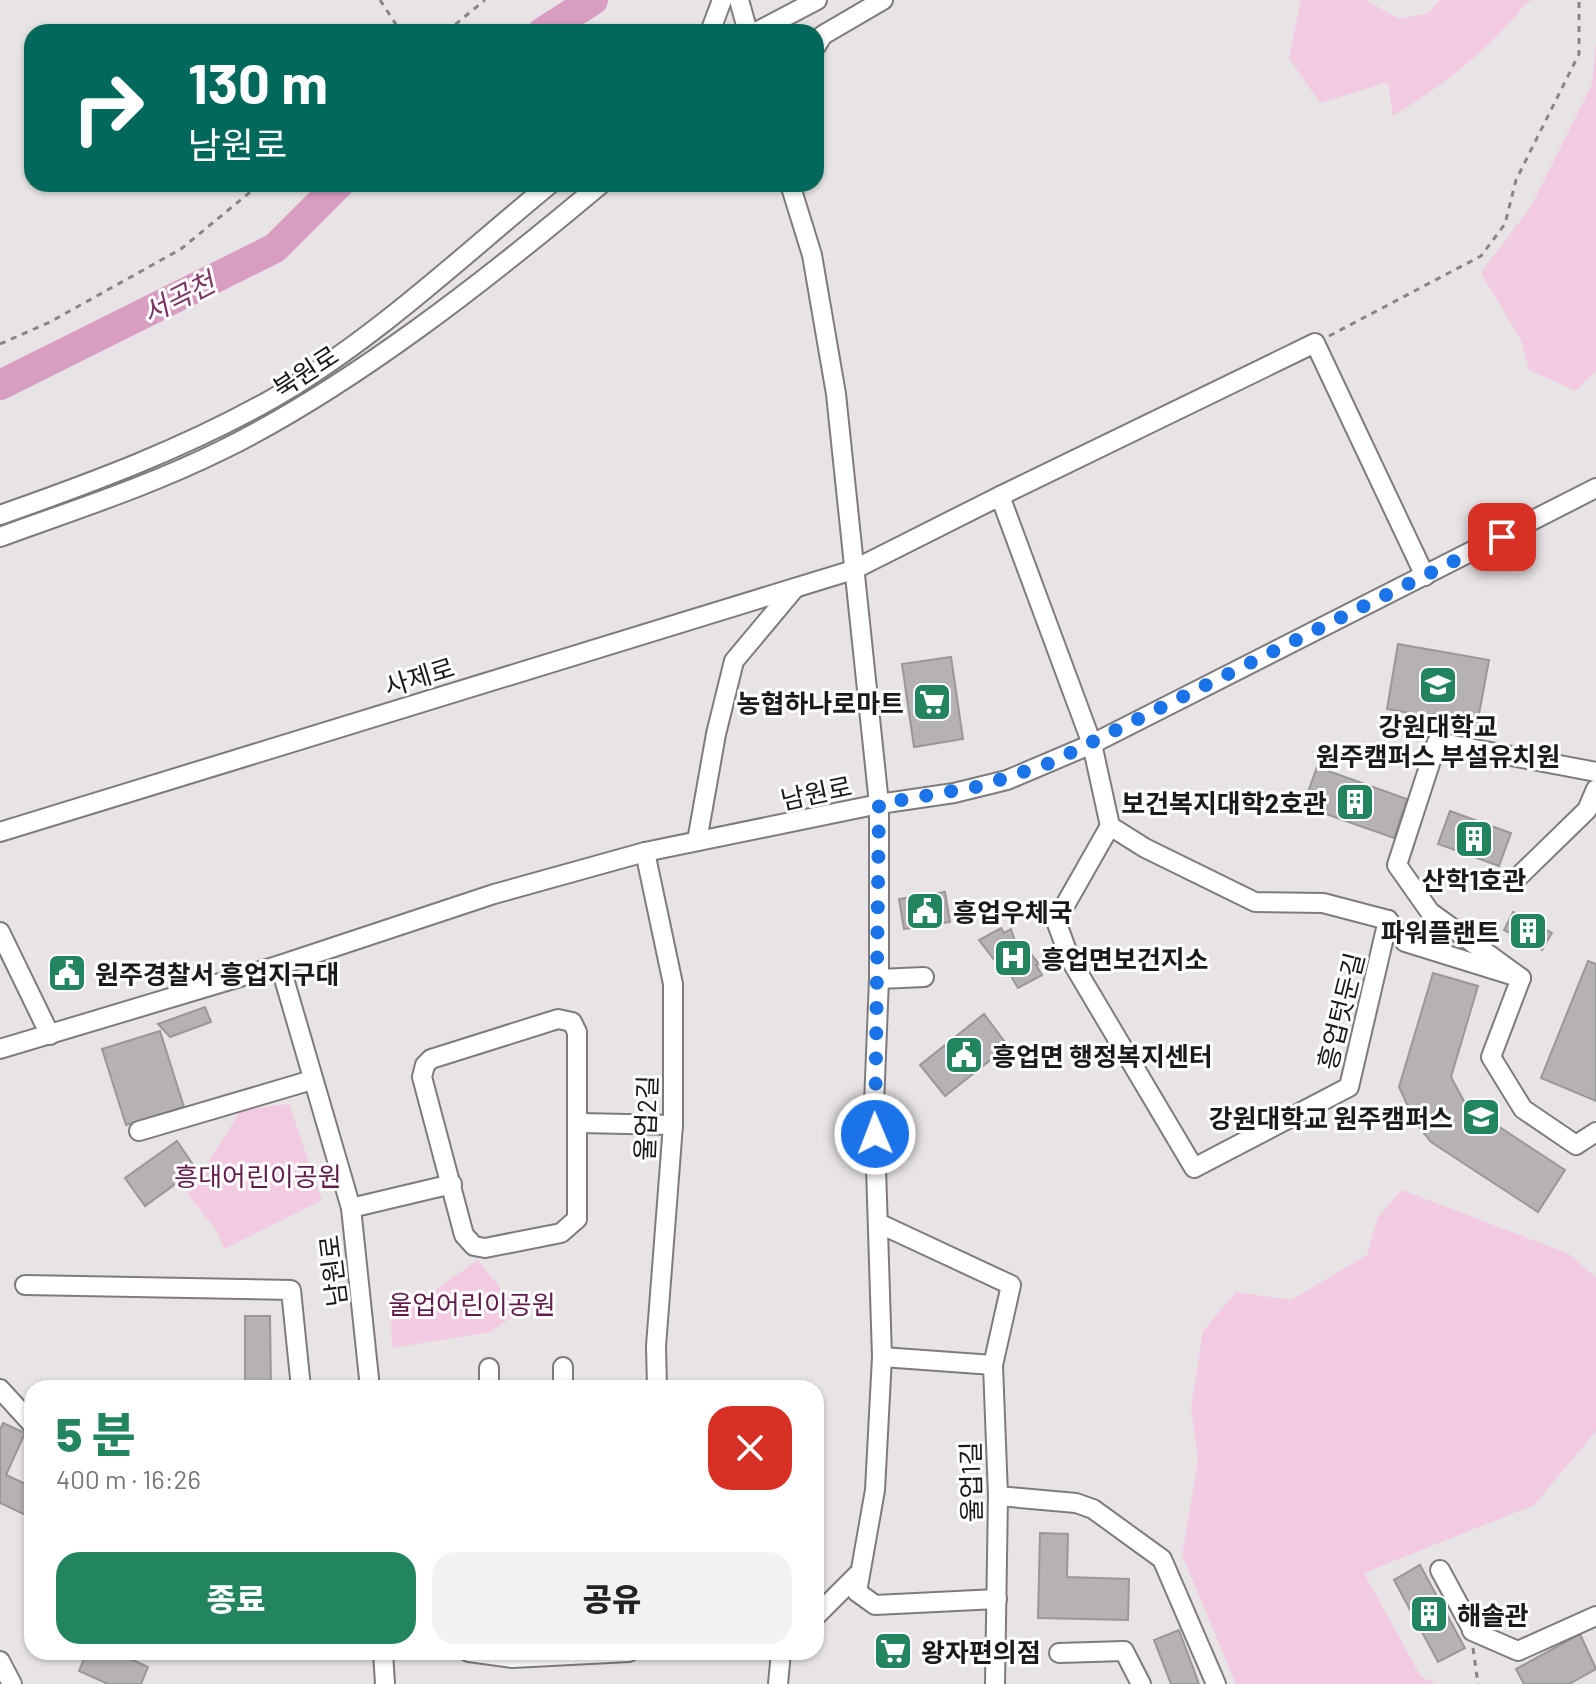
<!DOCTYPE html>
<html lang="ko">
<head>
<meta charset="utf-8">
<style>
  body { margin:0; font-family:Barlow,"Noto Sans KR",sans-serif; background:#f2f2f2; color:#222; height:100vh; display:flex; flex-direction:column; font-size:30px; white-space:nowrap }
  * { box-sizing:border-box; margin:0 }
  p { font-size:26px; color:#767676 }
  .icon { flex:none; width:44px; height:44px; fill:none; stroke:currentColor; stroke-width:2; stroke-linecap:round; stroke-linejoin:round }
  .map { position:relative; flex:1; overflow:hidden }
  .panel { position:absolute; left:24px; top:1380px; width:800px; height:280px; display:flex; flex-direction:column; background:#fff; border-radius:24px; box-shadow:0 2px 6px #0004 }
  .panel>* { flex:none }
  .top-card { position:absolute; left:24px; top:24px; width:800px; height:168px; border-radius:24px; box-shadow:0 2px 6px #0004; background:#00695c; color:#fff; overflow:hidden }
  .pin { position:absolute; display:grid; place-items:center; width:68px; height:68px; color:#fff; margin:-34px; border-radius:16px; box-shadow:0 4px 12px #0006 }
  .me { position:absolute; width:88px; margin:-44px; rotate:359deg; stroke-linejoin:round; filter:drop-shadow(0 0 6px #0008) }
  .turn { display:flex; align-items:center; gap:28px; height:168px; padding:0 32px; font-size:36px }
  .turn .icon { width:104px; height:104px; stroke-width:2.5 }
  .turn b { display:block; font-size:56px; line-height:68px }
  .round { display:grid; place-items:center; flex:none; width:84px; height:84px; border-radius:24px; background:#f2f2f2 }
  .headline { display:flex; align-items:center; justify-content:space-between; height:136px; padding:0 32px }
  h1 { font-size:48px; font-weight:800; line-height:60px; color:#22855f }
  .cta { display:flex; gap:16px; margin-top:auto; padding:16px 32px }
  .cta a { flex:1; height:92px; border-radius:24px; background:#22855f; color:#fff; font-size:32px; font-weight:800; line-height:92px; text-align:center }
  .cta a+a { background:#f2f2f2; color:#222 }
  .map>svg:first-child { display:block }
  .green { fill:#f2cae1 }
  .lines { fill:none; stroke-linecap:round; stroke-linejoin:round }
  .river { stroke:#da9dc2; stroke-width:30 }
  .building { fill:#b6b2b4; stroke:#9a9799; stroke-width:2 }
  .minor-casing { stroke:#7f7b7d; stroke-width:22 }
  .path { stroke:#888587; stroke-width:3; stroke-dasharray:6 6; stroke-linecap:butt }
  .minor { stroke:#fff; stroke-width:18 }
  .route { stroke:#1a73e8; stroke-width:14; stroke-dasharray:0 25.2 }
  .labels { text-anchor:middle; dominant-baseline:central; stroke-width:6; stroke-linejoin:round; paint-order:stroke }
  .street-label { font-size:26px; fill:#1b1a1b; stroke:#fff }
  .poi-label { font-size:26px; font-weight:bold; fill:#1b1a1b; stroke:#fff; text-anchor:start }
  .park-label { font-size:26px; fill:#621c4c; stroke:#fff }
  .water-label { font-size:28px; font-style:italic; fill:#7d3564; stroke:#fff }
</style>
</head>
<body>
<div class="map">
<svg width="1596" height="1684" viewBox="0 0 1596 1684">
  <rect width="100%" height="100%" fill="#e8e4e6"/>
  <g class="green">
    <path d="M1301,0H1366L1399,19L1429,13L1440,0H1534L1527,2C1489,50 1445,84 1393,116L1388,82L1320,103L1289,58Z"/>
    <polygon points="1596,41 1596,370 1576,391 1529,370 1521,340 1481,273 1530,208 1592,84"/>
    <polygon points="289,1104 322,1200 224,1249 217,1231 188,1195 241,1110"/>
    <polygon points="1402,1190 1569,1254 1596,1278 1596,1431 1534,1505 1364,1573 1421,1677 1437,1684 1236,1684 1182,1555 1198,1460 1191,1408 1203,1331 1236,1292 1291,1300 1367,1255 1378,1217"/>
    <polygon points="478,1260 519,1312 490,1332 392,1348 391,1321"/>
  </g>
  <g class="lines">
    <g class="river">
      <polyline points="543,32 593,0"/>
      <polyline points="0,385 275,248 339,184"/>
    </g>
  </g>
  <g class="building">
    <polygon points="1398,644 1489,660 1477,725 1387,709"/>
    <polygon points="951,657 963,739 914,747 902,664"/>
    <polygon points="1317,767 1407,799 1394,838 1303,806"/>
    <polygon points="1450,811 1511,833 1499,866 1438,844"/>
    <polygon points="945,892 950,922 904,929 899,899"/>
    <polygon points="1513,912 1552,933 1542,950 1504,930"/>
    <polygon points="1001,928 1004,933 1011,929 1019,954 1027,949 1039,964 1036,965 1042,975 1018,988 1004,964 999,966 979,940"/>
    <polygon points="1588,961 1596,964 1596,1101 1541,1078"/>
    <polygon points="1433,973 1478,986 1451,1077 1466,1105 1565,1170 1538,1212 1431,1142 1415,1122 1399,1087"/>
    <polygon points="205,1007 211,1022 170,1037 158,1024"/>
    <polygon points="984,1014 1008,1046 945,1096 920,1065"/>
    <polygon points="160,1031 184,1107 126,1125 102,1049"/>
    <polygon points="177,1141 196,1169 145,1206 125,1178"/>
    <polygon points="245,1316 270,1316 271,1388 245,1388"/>
    <polygon points="3,1423 25,1433 6,1475 32,1487 32,1518 0,1503 0,1430"/>
    <polygon points="1040,1533 1068,1534 1067,1577 1129,1579 1128,1620 1038,1618"/>
    <polygon points="1420,1565 1465,1648 1438,1662 1394,1580"/>
    <polygon points="1179,1630 1199,1684 1171,1684 1154,1640"/>
    <polygon points="1580,1634 1596,1669 1569,1684 1524,1684 1516,1669"/>
    <polygon points="87,1652 116,1652 148,1667 141,1684 108,1684 79,1671"/>
  </g>
  <g class="lines">
    <defs>
      <g id="minor">
        <polyline points="739,0 748,32"/>
        <polyline points="710,32 722,0"/>
        <polyline points="756,32 817,0"/>
        <polyline points="816,46 823,35 883,0"/>
        <polyline points="790,184 812,255 836,394 879,804 879,979 874,1104 882,1357 875,1490 857,1592 875,1605 997,1599"/>
        <polyline points="1000,496 1315,343 1425,576"/>
        <path d="M0,515C94,482 185,448 272,399C374,340 460,258 550,184"/>
        <path d="M0,537C74,510 149,486 220,451C351,387 489,278 601,184"/>
        <polyline points="1110,826 1056,921 1070,959 1194,1168 1349,1087 1388,920"/>
        <polyline points="0,832 853,570 1000,496 1092,744 1110,826 1145,848 1255,902 1323,903 1388,920"/>
        <polyline points="697,841 716,734 734,661 795,588"/>
        <polyline points="645,852 673,984 673,1125 656,1346 657,1388"/>
        <polyline points="1512,883 1587,810 1596,789"/>
        <polyline points="1388,920 1405,942 1521,978 1491,1057 1523,1109 1576,1145 1596,1132"/>
        <polyline points="0,932 50,1035"/>
        <polyline points="280,965 351,1208 370,1388"/>
        <polyline points="1521,978 1430,912 1397,865 1437,742 1596,772"/>
        <polyline points="879,979 924,977"/>
        <polygon points="558,1019 572,1022 577,1032 577,1219 561,1233 485,1248 474,1246 464,1235 422,1077 425,1065 431,1059"/>
        <polyline points="0,1049 280,965 494,894 645,852 879,804 954,793 1007,780 1092,744 1596,488"/>
        <polyline points="580,1123 673,1125"/>
        <polyline points="139,1131 312,1080"/>
        <polyline points="351,1208 452,1184"/>
        <polyline points="878,1223 1011,1285 993,1365"/>
        <polyline points="25,1285 291,1290 301,1388"/>
        <polyline points="882,1357 993,1365 998,1496 995,1684"/>
        <polyline points="489,1368 489,1388"/>
        <polyline points="563,1388 563,1367"/>
        <polyline points="0,1389 32,1424"/>
        <polyline points="998,1496 1076,1503 1093,1509 1162,1559 1216,1684"/>
        <polyline points="1440,1570 1472,1629"/>
        <polyline points="816,1616 857,1575"/>
        <polyline points="1472,1631 1518,1651 1596,1616"/>
        <polyline points="383,1652 385,1684"/>
        <polyline points="469,1652 512,1658 629,1652"/>
        <polyline points="1059,1653 1124,1651 1141,1684"/>
        <polyline points="0,1661 12,1684"/>
        <polyline points="778,1684 781,1652"/>
      </g>
    </defs>
    <use href="#minor" class="minor-casing"/>
    <g class="path">
      <polyline points="380,0 401,32"/>
      <polyline points="446,32 485,0"/>
      <polyline points="1329,336 1481,256 1505,224 1516,180 1579,54 1579,0"/>
      <polyline points="0,344 50,322 181,249 260,184"/>
      <polyline points="1473,1648 1478,1684"/>
    </g>
    <use href="#minor" class="minor"/>
  </g>
  <g class="lines">
    <polyline class="route" points="875,1134 879,804 981,786 1050,763 1502,537"/>
  </g>
  <defs>
    <symbol id="school-square" viewBox="-11 -11 22 22"><rect x="-9" y="-9" width="18" height="18" rx="4" fill="#22855f" stroke="#fff"/><path d="M0-5L7-2L0 1L-7-2ZM-4 1L0 2.5L4 1V4Q0 6-4 4Z" fill="#fff"/></symbol>
    <symbol id="supermarket-square" viewBox="-11 -11 22 22"><rect x="-9" y="-9" width="18" height="18" rx="4" fill="#22855f" stroke="#fff"/><path d="M-6-5.5h2.5l.6 2H6L4.5 2H-2.5L-4.4-4H-6ZM-1.5 3.2a1.3 1.3 0 1 0 .1 0ZM3 3.2a1.3 1.3 0 1 0 .1 0Z" fill="#fff"/></symbol>
    <symbol id="building-square" viewBox="-11 -11 22 22"><rect x="-9" y="-9" width="18" height="18" rx="4" fill="#22855f" stroke="#fff"/><path d="M-4-6H4V6H1V3H-1V6H-4ZM-2.5-4.3h1.7v1.8h-1.7ZM.8-4.3h1.7v1.8H.8ZM-2.5-1h1.7V.8h-1.7ZM.8-1h1.7V.8H.8Z" fill="#fff"/></symbol>
    <symbol id="civic-square" viewBox="-11 -11 22 22"><rect x="-9" y="-9" width="18" height="18" rx="4" fill="#22855f" stroke="#fff"/><path d="M-.6-6.5H3V-4.5H.6V-3L4-1V1h2V6H-6V1h2V-1L-.6-3ZM-1.2 2.5V6h2.4V2.5Z" fill="#fff"/></symbol>
    <symbol id="hospital-square" viewBox="-11 -11 22 22"><rect x="-9" y="-9" width="18" height="18" rx="4" fill="#22855f" stroke="#fff"/><path d="M-5-5h3v3.5h4V-5h3V5h-3V1.5h-4V5h-3Z" fill="#fff"/></symbol>
    <symbol id="university-square" viewBox="-11 -11 22 22"><rect x="-9" y="-9" width="18" height="18" rx="4" fill="#22855f" stroke="#fff"/><path d="M0-5L7-2L0 1L-7-2ZM-4 1L0 2.5L4 1V4Q0 6-4 4Z" fill="#fff"/></symbol>
  </defs>
  <g fill-rule="evenodd">
    <use href="#school-square" x="1416" y="663" width="44" height="44"/>
    <use href="#supermarket-square" x="910" y="680" width="44" height="44"/>
    <use href="#building-square" x="1333" y="780" width="44" height="44"/>
    <use href="#building-square" x="1452" y="817" width="44" height="44"/>
    <use href="#civic-square" x="903" y="889" width="44" height="44"/>
    <use href="#building-square" x="1506" y="909" width="44" height="44"/>
    <use href="#hospital-square" x="991" y="936" width="44" height="44"/>
    <use href="#civic-square" x="45" y="951" width="44" height="44"/>
    <use href="#civic-square" x="942" y="1033" width="44" height="44"/>
    <use href="#university-square" x="1459" y="1095" width="44" height="44"/>
    <use href="#building-square" x="1407" y="1592" width="44" height="44"/>
    <use href="#supermarket-square" x="871" y="1629" width="44" height="44"/>
  </g>
  <g class="labels">
    <g class="street-label">
      <text transform="translate(305 371) rotate(-33)">북원로</text>
      <text transform="translate(419 676) rotate(-17)">사제로</text>
      <text transform="translate(816 792) rotate(-12)">남원로</text>
      <text transform="translate(1340 1011) rotate(-76)">흥업텃둔길</text>
      <text transform="translate(645 1118) rotate(-88)">울업2길</text>
      <text transform="translate(332 1271) rotate(-97)">남원로</text>
      <text transform="translate(970 1482) rotate(-91)">울업1길</text>
    </g>
    <g class="poi-label">
      <text x="904" y="702" text-anchor="end">농협하나로마트</text>
      <text x="1438" y="725" text-anchor="middle">강원대학교<tspan x="1438" dy="30">원주캠퍼스 부설유치원</tspan></text>
      <text x="1327" y="802" text-anchor="end">보건복지대학2호관</text>
      <text x="1474" y="879" text-anchor="middle">산학1호관</text>
      <text x="953" y="911">흥업우체국</text>
      <text x="1500" y="931" text-anchor="end">파워플랜트</text>
      <text x="1041" y="958">흥업면보건지소</text>
      <text x="95" y="973">원주경찰서 흥업지구대</text>
      <text x="992" y="1055">흥업면 행정복지센터</text>
      <text x="1453" y="1117" text-anchor="end">강원대학교 원주캠퍼스</text>
      <text x="1457" y="1614">해솔관</text>
      <text x="921" y="1651">왕자편의점</text>
    </g>
    <g class="park-label">
      <text x="258" y="1175">흥대어린이공원</text>
      <text x="472" y="1303">울업어린이공원</text>
    </g>
    <g class="water-label">
      <text transform="translate(178 297) rotate(-27)">서곡천</text>
    </g>
  </g>
</svg>
<div class="pin" style="left:1502px;top:537px;background:#d93025"><svg class="icon" aria-label="arrive" viewBox="0 0 24 24"><path d="M6 21V4h12l-3 4 3 4H6"/></svg></div>
<svg class="me" style="left:875px;top:1134px" viewBox="-20 -20 40 40"><circle r="17" fill="#1a73e8" stroke="#fff" stroke-width="3"/><path d="M0-11L8 9 0 5-8 9z" fill="#fff"/></svg>
<div class="top-card">
<div class="turn"><svg class="icon" aria-label="right" viewBox="0 0 24 24"><path d="M7 20v-9h11M14 6l5 5-5 5"/></svg><div><b>130 m</b>남원로</div></div>
</div>
<section class="panel">
<div class="headline"><div><h1>5 분</h1><p>400 m · 16:26</p></div><a class="round" style="background:#d93025;color:#fff"><svg class="icon" aria-label="close" viewBox="0 0 24 24"><path d="M6 6l12 12M18 6L6 18"/></svg></a></div>
<div class="cta"><a>종료</a><a>공유</a></div>
</section>
</div>
</body>
</html>
